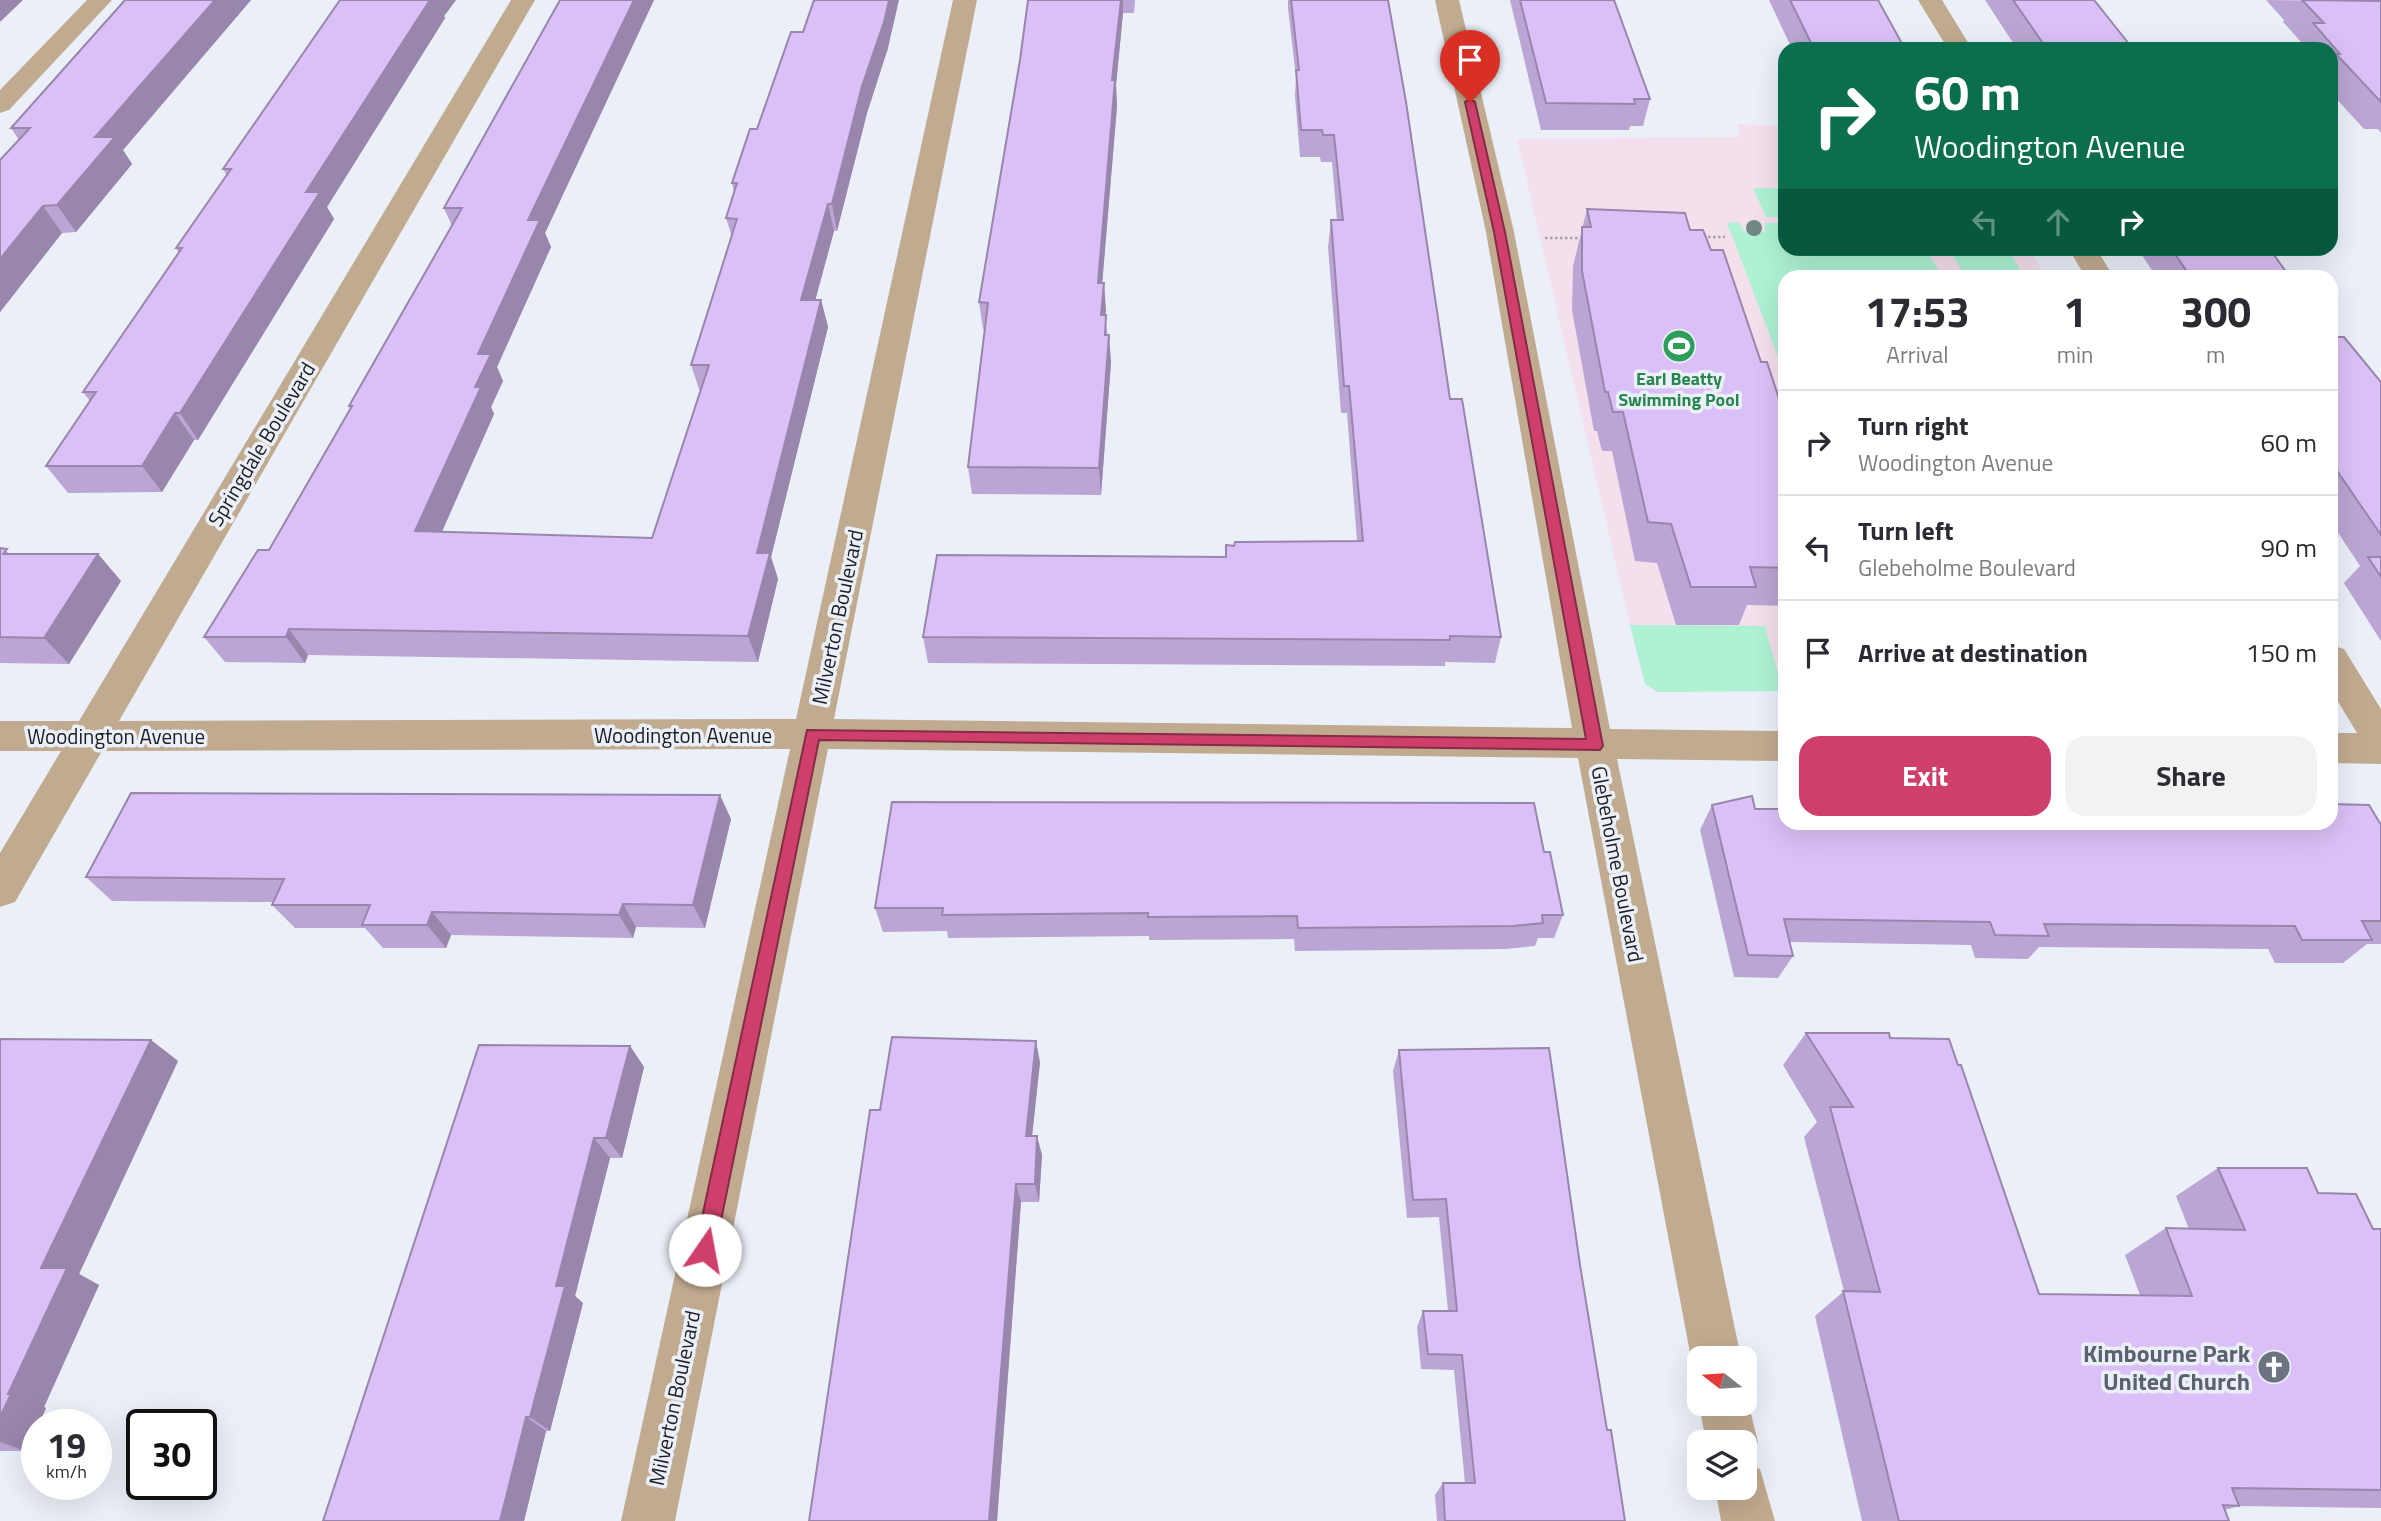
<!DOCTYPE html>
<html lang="en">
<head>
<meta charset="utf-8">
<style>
  body { margin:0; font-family:"Titillium Web",sans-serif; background:#f2f2f3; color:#2b2b33; height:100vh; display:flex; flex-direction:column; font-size:26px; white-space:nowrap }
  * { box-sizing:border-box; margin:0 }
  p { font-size:23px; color:#7c7c81 }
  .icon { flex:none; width:38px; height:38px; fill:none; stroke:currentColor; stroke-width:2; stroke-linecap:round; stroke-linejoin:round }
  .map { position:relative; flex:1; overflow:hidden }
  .details { position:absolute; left:1778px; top:270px; width:560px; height:560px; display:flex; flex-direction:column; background:#fff; border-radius:21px; box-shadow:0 7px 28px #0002 }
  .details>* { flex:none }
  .top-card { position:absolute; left:1778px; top:42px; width:560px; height:214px; border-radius:21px; box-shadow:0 7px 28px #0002; background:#0b6e4f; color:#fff; overflow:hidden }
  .needle { width:46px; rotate:287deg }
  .fabs { position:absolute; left:1687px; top:1346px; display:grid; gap:14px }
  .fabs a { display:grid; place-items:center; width:70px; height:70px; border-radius:14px; background:#fff; box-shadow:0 7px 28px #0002; font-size:35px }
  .speed { position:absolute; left:21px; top:1409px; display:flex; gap:14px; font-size:35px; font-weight:700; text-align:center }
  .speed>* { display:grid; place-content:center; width:91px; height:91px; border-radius:50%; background:#fff; box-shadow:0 7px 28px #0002; line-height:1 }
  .speed small { font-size:18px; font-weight:400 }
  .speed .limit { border:4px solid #111; border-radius:10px; background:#fff; color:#111 }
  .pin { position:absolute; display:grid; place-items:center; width:60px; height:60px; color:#fff; margin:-72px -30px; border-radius:50% 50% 50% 0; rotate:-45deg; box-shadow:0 0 7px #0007 }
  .pin .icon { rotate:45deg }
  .me { position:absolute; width:77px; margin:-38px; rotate:12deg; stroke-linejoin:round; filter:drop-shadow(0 0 5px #0008) }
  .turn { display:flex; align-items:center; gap:24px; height:147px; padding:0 21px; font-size:32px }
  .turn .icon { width:91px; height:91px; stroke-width:2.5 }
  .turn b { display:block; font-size:49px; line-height:60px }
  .lanes { display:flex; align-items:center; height:66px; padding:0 21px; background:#0003; justify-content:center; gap:35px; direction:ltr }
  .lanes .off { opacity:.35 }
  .eta { display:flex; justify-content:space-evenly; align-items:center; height:119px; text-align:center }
  .eta b { font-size:42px; font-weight:700; line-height:49px }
  .action { display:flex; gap:14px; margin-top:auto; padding:14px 21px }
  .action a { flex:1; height:80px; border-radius:21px; background:#ce406b; color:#fff; font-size:28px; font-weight:700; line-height:80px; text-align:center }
  .action a+a { background:#f2f2f3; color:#2b2b33 }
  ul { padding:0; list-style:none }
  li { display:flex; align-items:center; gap:21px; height:105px; padding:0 21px; border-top:2px solid #e1e1e2 }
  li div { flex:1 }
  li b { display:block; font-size:26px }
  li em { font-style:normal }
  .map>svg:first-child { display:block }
  .education { fill:#f4dfed }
  .green { fill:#aef2d3 }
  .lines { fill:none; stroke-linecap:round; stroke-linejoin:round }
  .path { stroke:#a0a3a9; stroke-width:2.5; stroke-dasharray:2.5 2.5; stroke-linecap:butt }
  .minor { fill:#c1ab90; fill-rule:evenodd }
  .tree { fill:#718984 }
  .wall { fill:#bba5d4 }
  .shaded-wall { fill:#9986ac }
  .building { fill:#dac0f6; stroke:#9986ac; stroke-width:2 }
  .route { fill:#ce406b; stroke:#862a46; stroke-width:2 }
  .labels { text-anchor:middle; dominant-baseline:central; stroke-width:7; stroke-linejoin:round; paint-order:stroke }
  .far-leisure-label { font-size:18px; font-weight:bold; fill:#27864d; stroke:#ebf0f8 }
  .street-label { font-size:21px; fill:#1c1e20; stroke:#ebf0f8 }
  .near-worship-label { font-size:24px; font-weight:bold; fill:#5b616d; stroke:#ebf0f8; text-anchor:end }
</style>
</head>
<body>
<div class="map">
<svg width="2381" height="1521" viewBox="0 0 2381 1521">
  <rect width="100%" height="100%" fill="#ebf0f8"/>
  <polygon class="education" points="1737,124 1785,126 1785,248 2029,249 2045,276 1785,276 1785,691 1658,692 1645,684 1630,625 1517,139 1740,137"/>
  <g class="green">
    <polygon points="1753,188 1785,188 1785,217 1766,217"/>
    <polygon points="1738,222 1745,231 1765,232 1765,223 1785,223 1785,248 1926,249 1942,276 1785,276 1785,375 1727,223"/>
    <polygon points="1949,249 2008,249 2024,276 1965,276"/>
    <polygon points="1630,625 1765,626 1783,691 1658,692 1645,684"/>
  </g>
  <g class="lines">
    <g class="path">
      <polyline points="1703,237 1725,237"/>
      <polyline points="1545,238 1586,238"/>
    </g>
    <g class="minor">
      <polygon points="87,0 112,0 9,110 0,113 0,90"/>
      <polygon points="511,0 535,0 119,721 796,719 953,0 977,0 834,719 1572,728 1486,232 1435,0 1459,0 1514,232 1610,729 1785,731 1785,761 1617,759 1741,1358 1699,1358 1699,1376 1691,1358 1578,758 828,749 675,1521 621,1521 790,749 102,751 15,902 0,907 0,853 61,751 0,751 0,721 79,721"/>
      <polygon points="1918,0 1942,0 1972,49 1948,49"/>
      <polygon points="2068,248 2096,248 2113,276 2085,276"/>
      <polygon points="2331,645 2344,649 2381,709 2381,764 2331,763 2331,733 2357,733 2331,690"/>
      <polygon points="1745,1390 1758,1442 1750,1460 1745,1463 1745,1442 1706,1442 1699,1404 1745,1404"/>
      <polygon points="1745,1463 1760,1469 1775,1521 1721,1521 1715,1488 1745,1488"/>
    </g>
  </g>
  <circle class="tree" cx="1754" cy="228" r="8"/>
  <g class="wall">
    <polygon points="125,0 251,0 123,150 132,164 76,232 62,233 0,312 19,140 11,128"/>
    <polygon points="340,0 456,0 444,16 445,18 327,207 334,219 198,440 194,440 162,492 68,493 46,466 90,401 83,392 179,253 176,248 227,176 223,169"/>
    <polygon points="560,0 654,0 545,233 551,247 497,367 503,381 491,407 494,414 442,532 652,538 700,392 691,365 732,237 726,218 734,192 732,183 757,129 888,48 867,113 837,231 834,231 815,300 821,300 828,327 771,557 778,579 758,662 308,655 305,663 225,662 204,637 269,550 351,409 349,406 452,226 444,208"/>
    <polygon points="1028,0 1135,0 1134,13 1123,13 1116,85 1117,106 1102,283 1104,283 1105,315 1111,362 1101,495 972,494 968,467 985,330 983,329 979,302 1020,60"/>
    <polygon points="1288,0 1388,0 1450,399 1501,637 1495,663 1445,662 1445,666 928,663 923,637 1226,557 1234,546 1357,541 1347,413 1341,413 1328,247 1331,220 1337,220 1332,162 1321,162 1320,157 1300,157 1295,96 1296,77 1288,8"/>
    <polygon points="1510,0 1614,0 1650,99 1643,126 1630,126 1629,130 1541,130"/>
    <polygon points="1769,0 1878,0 1905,49 1792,49"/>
    <polygon points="1985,0 2094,0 2133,49 2017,49"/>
    <polygon points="2266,0 2381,1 2381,133 2378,129 2364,129 2331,93 2331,49 2297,49 2301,42 2283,22 2284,20"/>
    <polygon points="1587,209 1690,230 1711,250 1785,417 1785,606 1747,605 1739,625 1676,625 1657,563 1635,561 1612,451 1602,451 1597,431 1594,431 1572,310 1573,266"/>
    <polygon points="2137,248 2269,248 2289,276 2156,276"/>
    <polygon points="2331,335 2381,382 2381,641 2344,583 2360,566 2331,522"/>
    <polygon points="0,548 11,554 98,554 121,581 69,664 0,663"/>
    <polygon points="1712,805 1755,809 2381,825 2381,944 2367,944 2343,963 2275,963 2268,949 2039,947 2028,959 1975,958 1971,945 1790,942 1793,956 1778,978 1734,977 1700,830"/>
    <polygon points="731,819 705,928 636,927 633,938 451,935 446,948 383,948 365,928 295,928 272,905 274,902 112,901 86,877"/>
    <polygon points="1544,852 1563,915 1554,938 1538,938 1535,946 1505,949 1295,951 1294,939 1149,940 1149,936 948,938 947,931 883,932 875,908"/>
    <polygon points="1806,1033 1890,1038 1958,1065 2039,1294 2140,1295 2125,1255 2166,1228 2189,1229 2176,1196 2218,1168 2318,1193 2373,1229 2381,1229 2381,1508 2239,1506 2225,1510 2229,1521 1862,1521 1815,1316 1844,1291 1804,1137 1817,1122 1783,1065"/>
    <polygon points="0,1039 151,1040 178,1061 79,1274 99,1285 44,1407 46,1408 39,1424 37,1424 26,1451 0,1451"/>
    <polygon points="630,1046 644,1067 622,1158 610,1158 575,1296 583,1303 550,1431 546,1431 524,1521 323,1521"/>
    <polygon points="1399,1050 1580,1265 1607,1430 1625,1521 1437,1521 1435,1495 1443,1483 1465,1483 1454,1370 1421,1369 1417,1327 1423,1311 1448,1311 1439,1217 1407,1218 1393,1071"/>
    <polygon points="1040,1062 1032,1136 1042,1155 1039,1202 1021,1202 997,1521 809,1521 880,1110"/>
  </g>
  <g class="shaded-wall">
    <polygon points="0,0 23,0 0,22"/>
    <polygon points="215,0 251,0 123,150 132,164 76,232 57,205 95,137"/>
    <polygon points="430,0 456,0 444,16 445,18 327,207 334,219 198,440 180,413 306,192"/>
    <polygon points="634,0 654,0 545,233 551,247 497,367 503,381 491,407 494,414 430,558 415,531 478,354 528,220"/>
    <polygon points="889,0 899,0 888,48 867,113 837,231 832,204 862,86"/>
    <polygon points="1121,0 1123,0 1123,13 1116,85 1117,106 1100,310 1098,283 1112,80"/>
    <polygon points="828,204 834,231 808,327 801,300"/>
    <polygon points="43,206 62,233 0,312 0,259"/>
    <polygon points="1104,283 1106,310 1103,342 1101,315"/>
    <polygon points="821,300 828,327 771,557 778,579 758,662 748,636 757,553"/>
    <polygon points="1109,335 1111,362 1101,495 1099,468"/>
    <polygon points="175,413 194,440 162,492 142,466"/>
    <polygon points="98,554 121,581 69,664 44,638"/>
    <polygon points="289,629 308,655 305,663 286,637"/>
    <polygon points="720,795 731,819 705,928 693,905"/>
    <polygon points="623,904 636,927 633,938 619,915"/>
    <polygon points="432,912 451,935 446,948 427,925"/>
    <polygon points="151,1040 178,1061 79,1274 99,1285 44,1407 46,1408 39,1424 37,1424 37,1428 26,1451 0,1442 0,1417 8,1394 41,1268"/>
    <polygon points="1036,1041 1040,1062 1030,1155 1026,1136"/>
    <polygon points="630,1046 644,1067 622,1158 606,1138"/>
    <polygon points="1037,1136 1042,1155 1039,1202 1035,1184"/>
    <polygon points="594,1138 610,1158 575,1296 583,1303 550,1431 530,1417 556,1286"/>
    <polygon points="1016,1184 1021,1202 997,1521 989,1521"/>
    <polygon points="526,1417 546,1431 524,1521 500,1521"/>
  </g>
  <g class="building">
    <polygon points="125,0 215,0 95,137 115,137 57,205 43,206 0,259 0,160 30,128 11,128"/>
    <polygon points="340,0 430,0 306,192 320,192 180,413 175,413 142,466 46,466 96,392 83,392 182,248 176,248 231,169 223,169"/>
    <polygon points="560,0 634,0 528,220 540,220 478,354 491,354 475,387 481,387 415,531 652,538 709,365 691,365 737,219 726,218 737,183 732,183 750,129 757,129 791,32 803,32 814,0 889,0 884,22 862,86 832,204 828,204 801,300 821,300 757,553 770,553 748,636 289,629 286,637 204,637 258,550 269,550 352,406 349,406 462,208 444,208"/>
    <polygon points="1028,0 1121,0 1112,80 1115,80 1098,283 1104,283 1101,315 1106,315 1105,335 1109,335 1099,468 968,467 988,303 979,302 1020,60"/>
    <polygon points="1291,0 1388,0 1406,102 1450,399 1462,399 1501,637 1450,636 1450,640 923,637 937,555 1226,557 1226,545 1234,546 1235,542 1363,541 1349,386 1344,386 1331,220 1343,220 1334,135 1323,135 1322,130 1301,130 1296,70 1299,70"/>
    <polygon points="1520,0 1614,0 1650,99 1634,99 1635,104 1546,103"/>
    <polygon points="1790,0 1878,0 1905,49 1814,49"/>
    <polygon points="2013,0 2094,0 2133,49 2047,49"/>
    <polygon points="2302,0 2381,1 2381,102 2336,54 2340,54 2313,23 2324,23"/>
    <polygon points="1587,209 1685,213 1690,230 1703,230 1711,250 1723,250 1761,362 1767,362 1785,417 1785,568 1750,567 1756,587 1691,587 1671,524 1648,522 1623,412 1613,412 1608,392 1605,392 1582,271 1582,227 1591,227"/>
    <polygon points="2171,248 2269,248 2289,276 2190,276"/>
    <polygon points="2331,335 2332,337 2344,337 2381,382 2381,535 2331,462"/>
    <polygon points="0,548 7,549 3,554 98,554 44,638 0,637"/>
    <polygon points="2368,557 2381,557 2381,577"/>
    <polygon points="131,793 720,795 693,905 623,904 619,915 432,912 427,925 362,925 370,905 272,905 284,879 86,877"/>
    <polygon points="1752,796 1755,809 1785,809 1785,822 2331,822 2331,804 2369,805 2381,825 2381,921 2362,921 2372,940 2302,940 2295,926 2044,924 2049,936 1995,935 1990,922 1784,919 1793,956 1748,955 1712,805"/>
    <polygon points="892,802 1534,803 1544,852 1550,852 1563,915 1542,915 1543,923 1513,926 1298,928 1297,916 1148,917 1148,913 942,915 943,908 875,908"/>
    <polygon points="1806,1033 1889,1033 1890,1038 1949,1039 1958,1065 1961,1065 2039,1294 2192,1296 2166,1228 2245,1230 2218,1168 2307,1168 2318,1193 2356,1194 2373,1229 2381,1229 2381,1490 2232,1488 2239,1506 2223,1505 2229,1521 1899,1521 1843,1291 1880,1292 1830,1107 1853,1107"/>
    <polygon points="892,1037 1036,1041 1026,1136 1037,1136 1035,1184 1016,1184 989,1521 809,1521 870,1110 880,1110"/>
    <polygon points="0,1039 151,1040 41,1268 67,1268 8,1394 11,1394 0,1417"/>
    <polygon points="479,1045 630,1046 606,1138 594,1138 556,1286 565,1286 530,1417 526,1417 500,1521 323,1521"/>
    <polygon points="1549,1048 1580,1265 1607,1430 1611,1430 1625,1521 1445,1521 1443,1483 1475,1483 1462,1355 1428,1354 1423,1311 1457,1311 1446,1199 1413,1200 1399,1050"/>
  </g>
  <polygon class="route" points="1470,99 1475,102 1505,232 1603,746 1600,750 819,740 715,1250 712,1257 705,1260 698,1257 695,1250 807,730 1586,739 1494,232 1465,102"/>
  <defs>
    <symbol id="stadium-disc" viewBox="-11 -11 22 22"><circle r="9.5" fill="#2e9e5b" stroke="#ebf0f8"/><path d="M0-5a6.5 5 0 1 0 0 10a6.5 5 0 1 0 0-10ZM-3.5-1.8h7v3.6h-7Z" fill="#fff"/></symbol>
    <symbol id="church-disc" viewBox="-11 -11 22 22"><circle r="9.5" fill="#6b7280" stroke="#ebf0f8"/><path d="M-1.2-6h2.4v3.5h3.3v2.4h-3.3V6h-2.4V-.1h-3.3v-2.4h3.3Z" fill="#fff"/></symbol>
  </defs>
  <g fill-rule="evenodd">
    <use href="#stadium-disc" x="1660" y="327" width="38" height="38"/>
    <use href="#church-disc" x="2255" y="1348" width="38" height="38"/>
  </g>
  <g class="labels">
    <g class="far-leisure-label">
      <text x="1679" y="378">Earl Beatty<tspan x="1679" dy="21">Swimming Pool</tspan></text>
    </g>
    <g class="street-label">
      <text transform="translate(261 444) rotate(-59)">Springdale Boulevard</text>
      <text transform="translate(837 617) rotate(-78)">Milverton Boulevard</text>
      <text x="683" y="735">Woodington Avenue</text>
      <text x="116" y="736">Woodington Avenue</text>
      <text transform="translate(1618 864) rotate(79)">Glebeholme Boulevard</text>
      <text transform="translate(674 1398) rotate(-78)">Milverton Boulevard</text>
    </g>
    <g class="near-worship-label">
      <text x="2250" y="1353">Kimbourne Park<tspan x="2250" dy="28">United Church</tspan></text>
    </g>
  </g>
</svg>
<div class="fabs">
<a><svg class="needle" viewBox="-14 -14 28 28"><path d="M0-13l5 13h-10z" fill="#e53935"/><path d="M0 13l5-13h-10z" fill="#7c7c81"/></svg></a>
<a><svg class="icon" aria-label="layers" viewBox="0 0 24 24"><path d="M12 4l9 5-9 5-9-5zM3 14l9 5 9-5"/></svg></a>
</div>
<div class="speed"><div>19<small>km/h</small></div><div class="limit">30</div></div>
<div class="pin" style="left:1470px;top:102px;background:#d93025"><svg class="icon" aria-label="arrive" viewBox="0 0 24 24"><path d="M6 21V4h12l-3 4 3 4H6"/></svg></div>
<svg class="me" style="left:705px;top:1250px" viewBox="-20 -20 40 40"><circle r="19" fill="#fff"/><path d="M0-13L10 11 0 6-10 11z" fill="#ce406b"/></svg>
<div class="top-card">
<div class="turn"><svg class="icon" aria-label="right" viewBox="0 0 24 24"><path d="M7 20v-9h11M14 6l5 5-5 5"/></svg><div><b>60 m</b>Woodington Avenue</div></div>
<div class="lanes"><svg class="icon off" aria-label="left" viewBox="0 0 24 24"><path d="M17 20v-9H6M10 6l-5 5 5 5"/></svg><svg class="icon off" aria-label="ahead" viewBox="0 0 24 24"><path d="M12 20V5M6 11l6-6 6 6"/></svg><svg class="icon" aria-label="right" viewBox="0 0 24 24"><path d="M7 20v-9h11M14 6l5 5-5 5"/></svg></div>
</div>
<section class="details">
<div class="eta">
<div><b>17:53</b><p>Arrival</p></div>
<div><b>1</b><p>min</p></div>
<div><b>300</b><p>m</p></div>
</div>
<ul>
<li><svg class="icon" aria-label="right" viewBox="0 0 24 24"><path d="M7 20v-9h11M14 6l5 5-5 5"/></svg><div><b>Turn right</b><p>Woodington Avenue</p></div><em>60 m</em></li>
<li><svg class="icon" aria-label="left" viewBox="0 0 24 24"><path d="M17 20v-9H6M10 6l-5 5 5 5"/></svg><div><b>Turn left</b><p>Glebeholme Boulevard</p></div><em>90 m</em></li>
<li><svg class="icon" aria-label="arrive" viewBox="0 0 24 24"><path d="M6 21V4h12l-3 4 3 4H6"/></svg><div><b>Arrive at destination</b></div><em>150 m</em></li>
</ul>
<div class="action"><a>Exit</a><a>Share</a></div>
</section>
</div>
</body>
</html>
